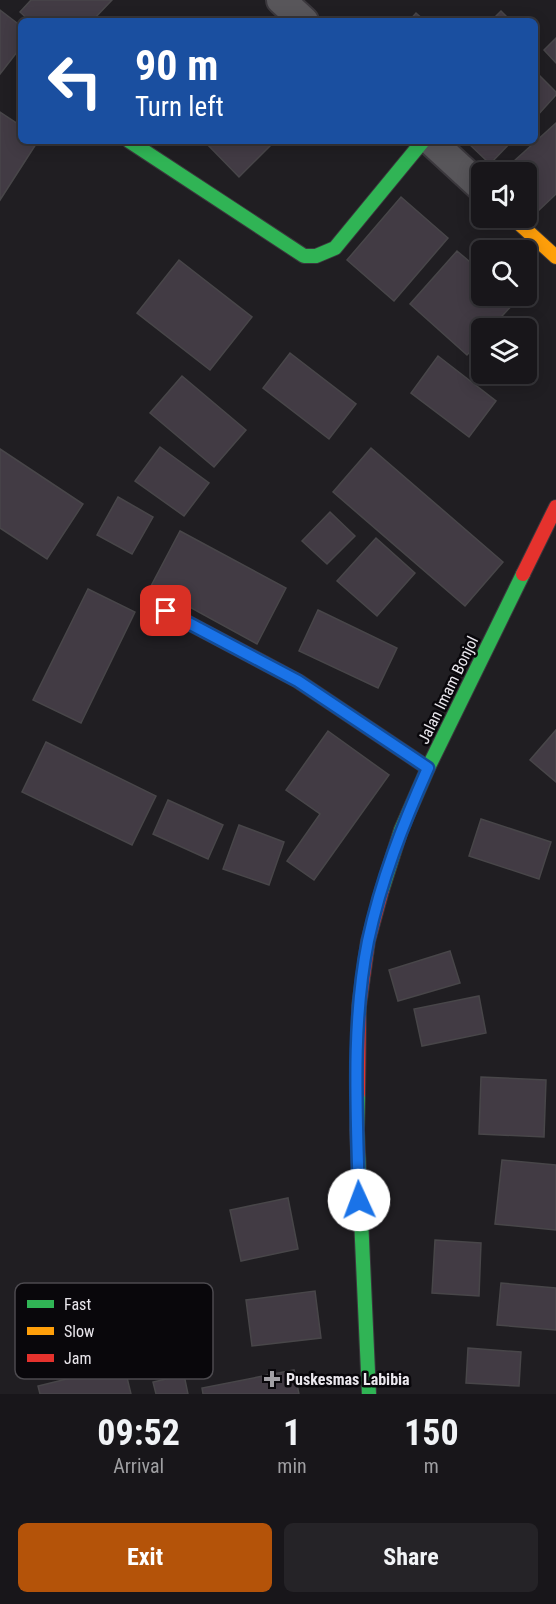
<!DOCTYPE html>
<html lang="en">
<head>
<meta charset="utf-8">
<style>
  body { margin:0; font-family:"Roboto Condensed",sans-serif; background:#252327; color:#f1f3f6; height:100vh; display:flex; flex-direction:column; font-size:22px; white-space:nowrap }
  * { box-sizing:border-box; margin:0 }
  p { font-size:20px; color:#9f9fa2 }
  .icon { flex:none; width:33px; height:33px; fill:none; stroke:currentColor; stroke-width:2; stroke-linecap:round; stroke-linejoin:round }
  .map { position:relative; height:1394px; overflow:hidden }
  .panel { display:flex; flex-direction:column; background:#18161a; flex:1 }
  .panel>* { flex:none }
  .guide { position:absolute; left:18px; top:18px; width:520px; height:126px; border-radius:9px; box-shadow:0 3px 15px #0003,0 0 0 2px #363539; background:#1a4fa0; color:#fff; overflow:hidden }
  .buttons { position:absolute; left:471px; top:162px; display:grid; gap:12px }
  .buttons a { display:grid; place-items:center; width:66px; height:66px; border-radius:9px; background:#18161a; box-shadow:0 3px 15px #0003,0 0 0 2px #363539; font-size:30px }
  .pin { position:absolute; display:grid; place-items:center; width:51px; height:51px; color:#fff; margin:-26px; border-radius:12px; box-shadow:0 3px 9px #0006 }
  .me { position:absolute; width:66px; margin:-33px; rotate:358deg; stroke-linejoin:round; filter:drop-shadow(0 0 4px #0008) }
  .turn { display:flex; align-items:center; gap:21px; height:126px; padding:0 18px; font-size:27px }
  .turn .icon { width:78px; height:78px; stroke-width:2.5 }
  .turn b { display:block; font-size:42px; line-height:51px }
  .eta { display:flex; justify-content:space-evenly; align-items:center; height:102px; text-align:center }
  .eta b { font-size:36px; font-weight:700; line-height:42px }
  .action { display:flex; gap:12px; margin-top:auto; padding:12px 18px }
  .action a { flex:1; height:69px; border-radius:9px; background:#b45309; color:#fff; font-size:24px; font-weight:700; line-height:69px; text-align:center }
  .action a+a { background:#252327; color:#f1f3f6 }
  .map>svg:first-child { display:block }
  .building { fill:#423b44; stroke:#484649; stroke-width:1.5 }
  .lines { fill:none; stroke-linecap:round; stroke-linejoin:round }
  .street-casing { stroke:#3b383d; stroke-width:32 }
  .fast-casing { stroke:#3b383d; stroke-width:16 }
  .slow-casing { stroke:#3b383d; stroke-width:16 }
  .jam-casing { stroke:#3b383d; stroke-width:16 }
  .street { stroke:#58565a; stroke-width:28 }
  .fast { stroke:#30b455; stroke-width:14 }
  .slow { stroke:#ff9f0a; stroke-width:14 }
  .jam { stroke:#e5322d; stroke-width:14 }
  .route-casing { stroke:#114b97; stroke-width:15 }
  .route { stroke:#1a73e8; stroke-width:10 }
  .poi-dot { fill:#a3a1a6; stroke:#09070b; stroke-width:2 }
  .labels { text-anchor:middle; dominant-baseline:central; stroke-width:5; stroke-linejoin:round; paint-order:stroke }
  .street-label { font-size:16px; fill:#eae7ed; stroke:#09070b }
  .poi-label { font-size:16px; font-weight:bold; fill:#eae7ed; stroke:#09070b; text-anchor:start }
  .key { fill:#09070b; stroke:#4c4a4f; stroke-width:1.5 }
  .key-label { font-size:16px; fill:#eae7ed }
</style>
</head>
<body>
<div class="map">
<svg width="556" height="1394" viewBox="0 0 556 1394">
  <rect width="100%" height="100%" fill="#201e22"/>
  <g class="building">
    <polygon points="31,0 112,0 92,21 30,21 20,12"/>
    <polygon points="0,10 21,26 21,47 0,74"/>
    <polygon points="501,11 511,21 491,21"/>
    <polygon points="416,13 425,21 409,21"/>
    <polygon points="556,38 556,63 544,50"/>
    <polygon points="536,72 556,92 556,95 536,117"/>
    <polygon points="0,112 21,126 21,141 38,141 0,200"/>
    <polygon points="556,123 556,194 537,212 526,201 526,172 502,172"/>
    <polygon points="204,141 275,141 239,177"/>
    <polygon points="466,141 512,141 490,164"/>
    <polygon points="401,197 448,238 394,301 347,260"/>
    <polygon points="457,251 482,272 482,296 507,296 515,302 491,328 482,328 482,339 467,355 410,304"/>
    <polygon points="179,260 252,317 210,370 137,313"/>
    <polygon points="290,353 356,404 329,439 263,388"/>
    <polygon points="438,356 496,401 469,437 411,393"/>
    <polygon points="182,376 246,430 214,467 150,413"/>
    <polygon points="160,447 209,483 184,516 135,481"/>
    <polygon points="371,448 503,562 465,606 333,492"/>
    <polygon points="0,449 83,504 47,559 0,528"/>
    <polygon points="118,497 153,517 132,554 97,535"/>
    <polygon points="330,512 355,536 327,564 302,541"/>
    <polygon points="180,531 286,588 257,644 151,586"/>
    <polygon points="376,538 415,573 377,616 337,581"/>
    <polygon points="88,589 135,612 81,723 33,700"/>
    <polygon points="318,610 397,648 378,688 299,651"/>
    <polygon points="556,730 556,782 530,760"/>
    <polygon points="328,731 389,775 314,880 287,861 320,814 286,790"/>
    <polygon points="46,742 156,796 132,845 22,792"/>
    <polygon points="168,800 223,825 208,859 153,834"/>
    <polygon points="481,819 551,842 539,879 469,856"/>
    <polygon points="239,825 284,842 269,885 223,869"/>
    <polygon points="450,951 460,983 398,1001 389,970"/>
    <polygon points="479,996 486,1033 422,1046 414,1009"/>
    <polygon points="481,1077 546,1080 544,1137 479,1134"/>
    <polygon points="502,1160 556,1165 556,1230 495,1224"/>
    <polygon points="288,1198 298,1249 241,1261 230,1210"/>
    <polygon points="435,1240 481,1243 479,1296 432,1293"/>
    <polygon points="501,1283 556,1288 556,1330 497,1325"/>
    <polygon points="315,1291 321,1338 252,1346 246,1300"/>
    <polygon points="468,1348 521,1352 519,1386 466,1383"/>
    <polygon points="124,1365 131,1394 40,1394 38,1386"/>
    <polygon points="294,1370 299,1394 203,1394 202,1388"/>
    <polygon points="184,1375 188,1394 156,1394 153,1382"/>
  </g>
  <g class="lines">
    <defs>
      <g id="street">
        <polyline points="281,0 304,21"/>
        <polyline points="431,141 482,188"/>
      </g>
      <g id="fast">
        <polyline points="129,141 304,256 316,256 335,248 423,141"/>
        <polyline points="382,890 401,830 428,768 523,574"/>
        <polyline points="358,1094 357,1130 369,1394"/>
      </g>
      <polyline id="slow" points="513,218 556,257"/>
      <g id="jam">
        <polyline points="523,574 556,507"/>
        <polyline points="166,611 298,681 428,768"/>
        <polyline points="358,1094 359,1006 368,941 382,890"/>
      </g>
    </defs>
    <use href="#street" class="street-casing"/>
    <use href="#fast" class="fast-casing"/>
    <use href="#slow" class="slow-casing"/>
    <use href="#jam" class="jam-casing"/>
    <use href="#street" class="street"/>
    <use href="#fast" class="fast"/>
    <use href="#slow" class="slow"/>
    <use href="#jam" class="jam"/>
  </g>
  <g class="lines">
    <defs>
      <path id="route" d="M166,611L298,681L428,768C403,824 381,880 368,941C351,1025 357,1115 359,1200"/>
    </defs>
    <use href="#route" class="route-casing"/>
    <use href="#route" class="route"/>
  </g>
  <path class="poi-dot" d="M269 1370h6v6h6v6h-6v6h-6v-6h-6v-6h6z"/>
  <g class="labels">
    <g class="street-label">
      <text transform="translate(448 690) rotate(-64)">Jalan Imam Bonjol</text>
    </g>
    <g class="poi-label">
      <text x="286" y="1379">Puskesmas Labibia</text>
    </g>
  </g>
  <rect x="15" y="1283" width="198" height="96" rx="9" class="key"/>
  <rect x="27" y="1300" width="27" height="8" fill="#30b455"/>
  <rect x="27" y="1327" width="27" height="8" fill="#ff9f0a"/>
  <rect x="27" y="1354" width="27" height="8" fill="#e5322d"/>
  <g class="key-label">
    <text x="64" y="1310">Fast</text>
    <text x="64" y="1337">Slow</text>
    <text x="64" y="1364">Jam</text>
  </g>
</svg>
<div class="buttons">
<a><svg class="icon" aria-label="sound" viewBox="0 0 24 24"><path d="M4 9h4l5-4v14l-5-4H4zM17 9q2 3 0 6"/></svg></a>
<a><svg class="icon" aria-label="search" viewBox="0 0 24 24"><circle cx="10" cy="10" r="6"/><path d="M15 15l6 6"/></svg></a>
<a><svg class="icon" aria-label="layers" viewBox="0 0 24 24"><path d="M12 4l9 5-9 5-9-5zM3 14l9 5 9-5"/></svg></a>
</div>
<div class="pin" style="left:166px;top:611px;background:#d93025"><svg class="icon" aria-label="arrive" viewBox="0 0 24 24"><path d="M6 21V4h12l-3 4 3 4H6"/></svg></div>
<svg class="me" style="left:359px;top:1200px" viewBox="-20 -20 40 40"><circle r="19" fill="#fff"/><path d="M0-13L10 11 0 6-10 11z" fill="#1a73e8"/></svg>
<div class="guide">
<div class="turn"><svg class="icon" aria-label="left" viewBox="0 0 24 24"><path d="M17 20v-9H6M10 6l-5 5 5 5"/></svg><div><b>90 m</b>Turn left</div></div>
</div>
</div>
<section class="panel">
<div class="eta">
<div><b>09:52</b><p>Arrival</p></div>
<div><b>1</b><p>min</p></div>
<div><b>150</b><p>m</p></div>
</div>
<div class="action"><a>Exit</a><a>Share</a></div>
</section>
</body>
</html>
